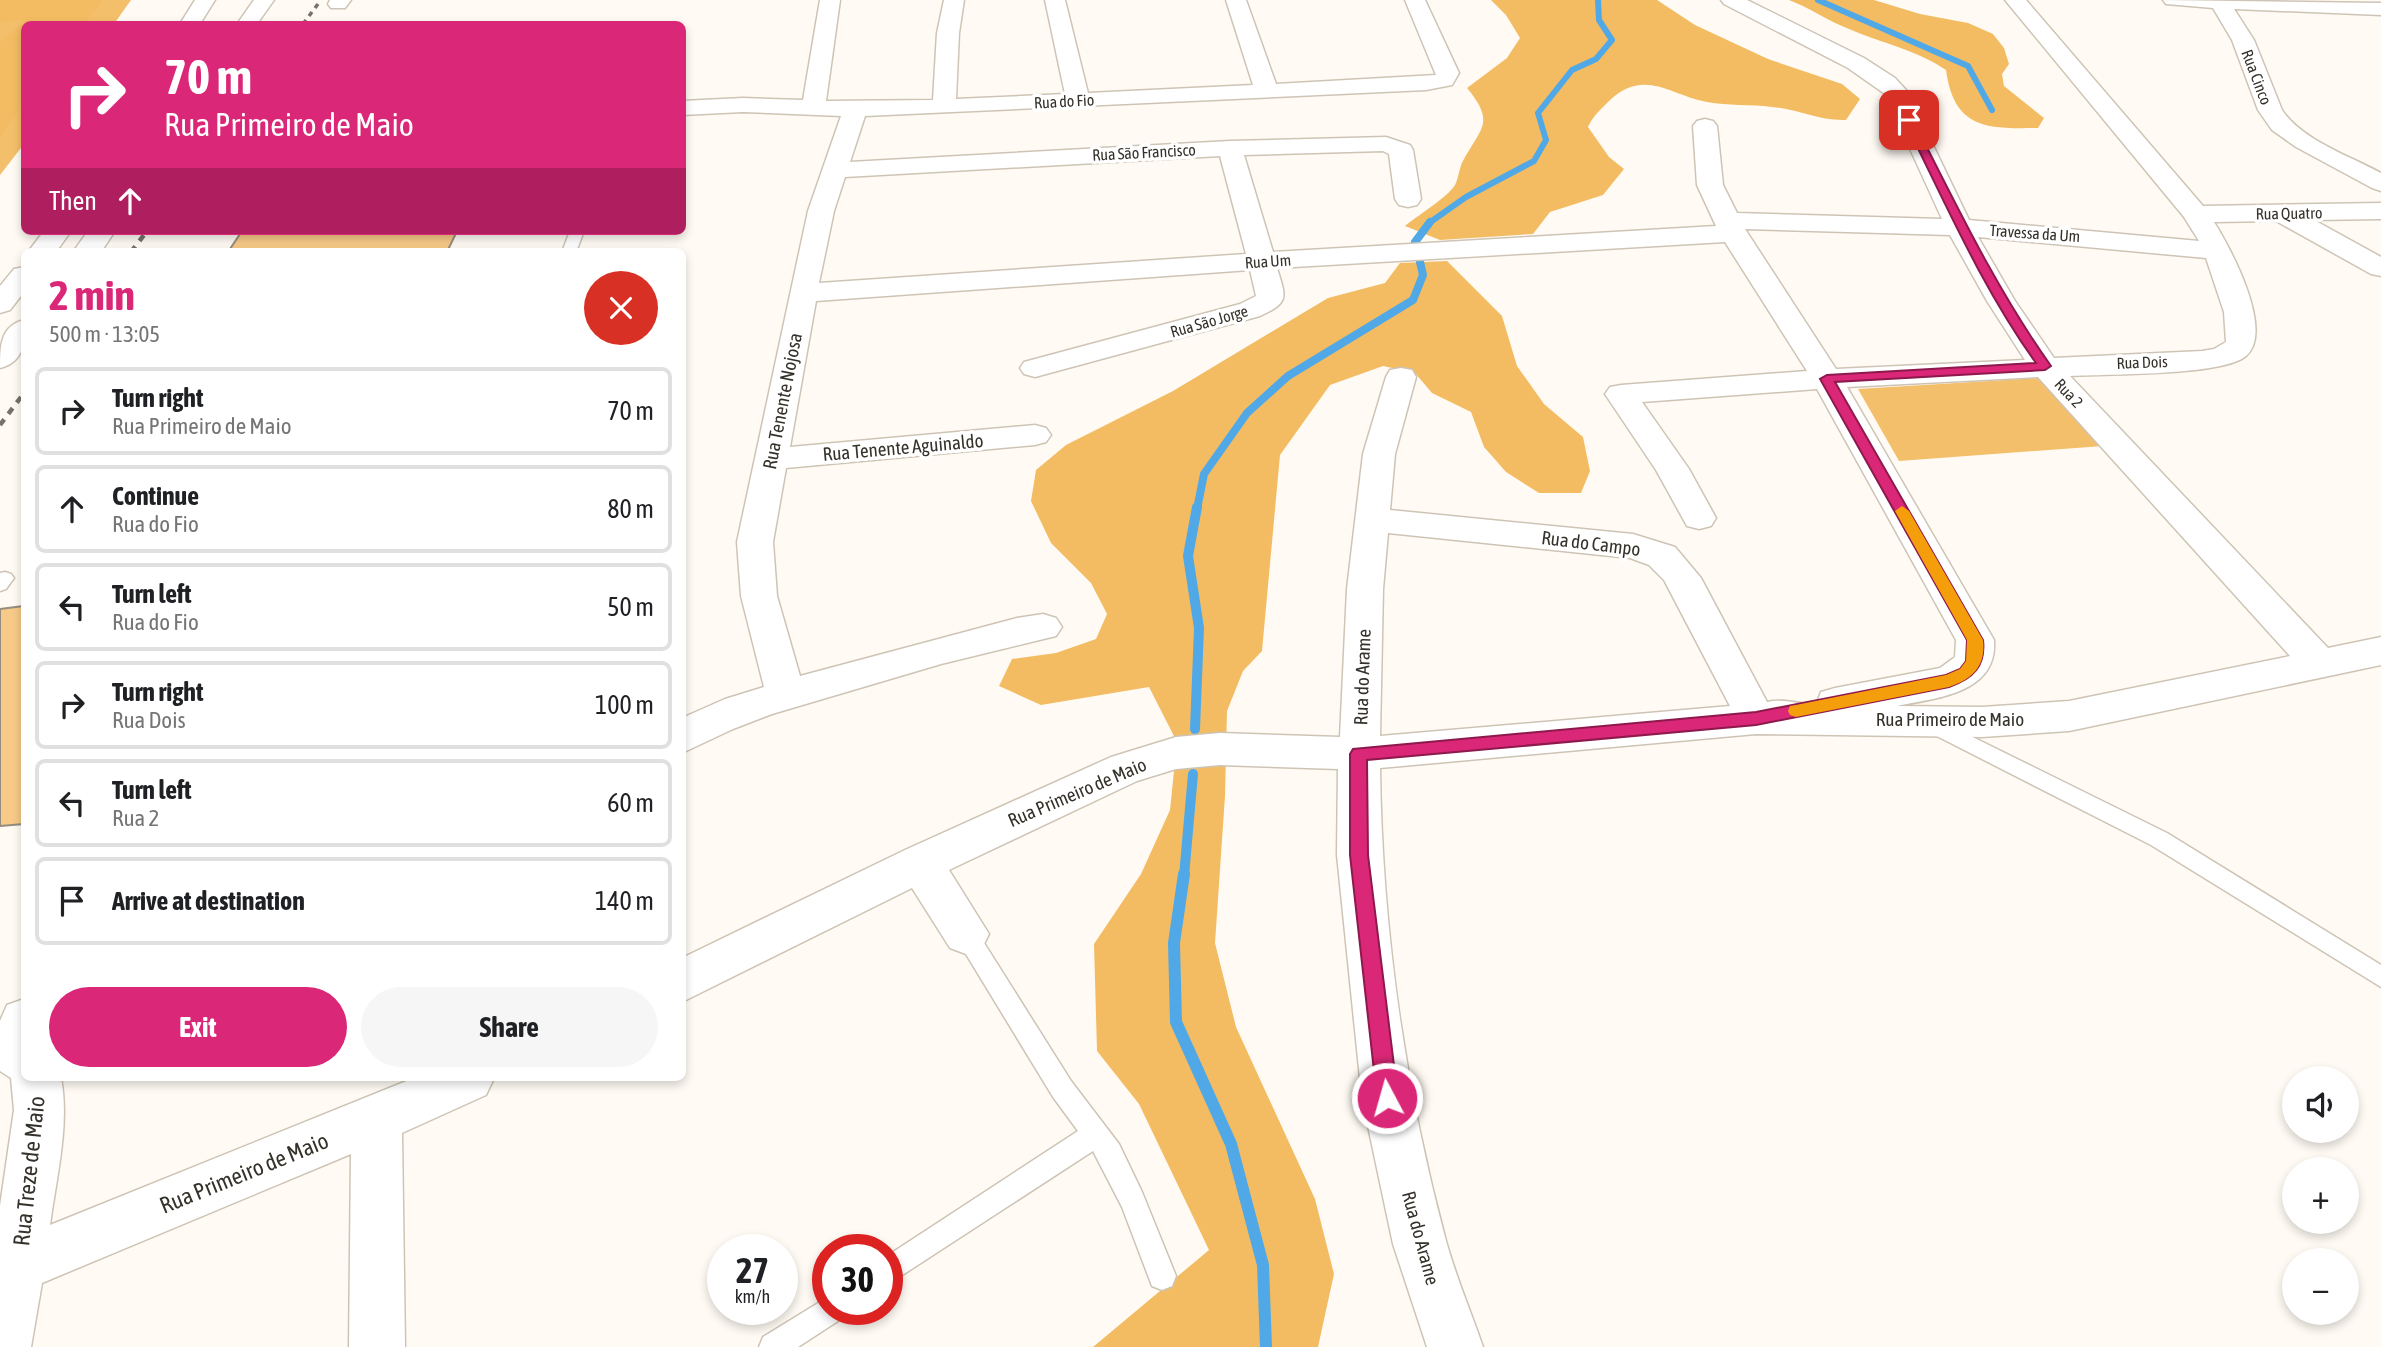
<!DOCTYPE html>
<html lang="en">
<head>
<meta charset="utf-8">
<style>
  body { margin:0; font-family:"Asap Condensed",sans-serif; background:#f6f6f6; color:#202124; height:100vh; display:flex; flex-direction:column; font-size:26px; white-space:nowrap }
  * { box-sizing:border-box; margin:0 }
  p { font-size:23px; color:#757577 }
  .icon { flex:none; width:38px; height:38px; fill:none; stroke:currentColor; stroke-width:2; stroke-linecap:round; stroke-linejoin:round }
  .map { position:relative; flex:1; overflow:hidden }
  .panel { position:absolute; left:21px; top:248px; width:665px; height:833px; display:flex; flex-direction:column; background:#fff; border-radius:10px; box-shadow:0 4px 10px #0003 }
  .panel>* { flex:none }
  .hud { position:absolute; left:21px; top:21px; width:665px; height:214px; border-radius:10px; box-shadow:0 4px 10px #0003; background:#db2777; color:#fff; overflow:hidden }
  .fabs { position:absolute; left:2282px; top:1066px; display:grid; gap:14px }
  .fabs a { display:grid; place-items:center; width:77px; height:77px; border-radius:50%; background:#fff; box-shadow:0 4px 10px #0003; font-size:35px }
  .speed { position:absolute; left:707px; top:1234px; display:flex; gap:14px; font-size:35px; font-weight:700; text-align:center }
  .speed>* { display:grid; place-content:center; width:91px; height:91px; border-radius:50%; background:#fff; box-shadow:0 4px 10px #0003; line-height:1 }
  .speed small { font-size:18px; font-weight:400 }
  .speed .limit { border:10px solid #d22; background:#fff; color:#111 }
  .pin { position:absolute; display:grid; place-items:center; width:60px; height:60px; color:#fff; margin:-30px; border-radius:14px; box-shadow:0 4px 10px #0006 }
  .me { position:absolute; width:77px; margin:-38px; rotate:354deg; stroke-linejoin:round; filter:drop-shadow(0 0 5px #0008) }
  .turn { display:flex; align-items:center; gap:24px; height:147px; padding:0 28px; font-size:32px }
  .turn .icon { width:91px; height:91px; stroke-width:2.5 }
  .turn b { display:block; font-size:49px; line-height:60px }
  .then { display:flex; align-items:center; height:66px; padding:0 28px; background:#0003; gap:14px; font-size:26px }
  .round { display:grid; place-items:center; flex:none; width:74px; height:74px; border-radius:37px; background:#f6f6f6 }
  .summary { display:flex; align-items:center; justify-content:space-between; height:119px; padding:0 28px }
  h1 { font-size:42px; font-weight:700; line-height:52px; color:#db2777 }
  .action { display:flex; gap:14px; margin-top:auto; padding:14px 28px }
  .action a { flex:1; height:80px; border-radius:42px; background:#db2777; color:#fff; font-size:28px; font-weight:700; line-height:80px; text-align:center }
  .action a+a { background:#f6f6f6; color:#202124 }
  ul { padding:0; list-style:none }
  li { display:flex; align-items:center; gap:21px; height:88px; margin:0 14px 10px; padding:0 14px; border:4px solid #e0e0e0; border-radius:10px }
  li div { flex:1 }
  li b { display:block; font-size:26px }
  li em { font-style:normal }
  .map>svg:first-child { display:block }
  .green { fill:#f4bf6a }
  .forest { fill:#f3bc63 }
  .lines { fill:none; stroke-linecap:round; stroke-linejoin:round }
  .stream-far3 { stroke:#50a9e6; stroke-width:6 }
  .stream-far2 { stroke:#50a9e6; stroke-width:8 }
  .stream-far1 { stroke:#50a9e6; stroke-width:10 }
  .stream { stroke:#50a9e6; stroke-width:12 }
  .building { fill:#f7ca87; stroke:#978d7f; stroke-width:2 }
  .lane-casing { stroke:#cec4b5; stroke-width:3 }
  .street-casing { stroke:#cec4b5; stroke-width:3 }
  .highway-casing { stroke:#cec4b5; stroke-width:3 }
  .lane { fill:#fff; fill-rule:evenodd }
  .street { fill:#fff; fill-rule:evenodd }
  .highway { fill:#fff; fill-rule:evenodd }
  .rail-far1 { stroke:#75716b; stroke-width:3.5; stroke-dasharray:5 5; stroke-linecap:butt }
  .rail { stroke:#75716b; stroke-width:4.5; stroke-dasharray:7 7; stroke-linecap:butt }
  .route { fill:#db2777; stroke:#8e194d; stroke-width:2 }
  .slow { fill:#f59e0b }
  .labels { text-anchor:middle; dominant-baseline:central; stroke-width:7; stroke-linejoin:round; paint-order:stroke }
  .far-street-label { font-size:16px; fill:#35312b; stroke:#fff }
  .street-label { font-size:19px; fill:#35312b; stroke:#fff }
  .near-street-label { font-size:23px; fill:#35312b; stroke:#fff }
</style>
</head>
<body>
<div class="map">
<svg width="2381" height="1347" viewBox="0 0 2381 1347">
  <rect width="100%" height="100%" fill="#fffbf4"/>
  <g class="green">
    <polygon points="0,0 131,0 114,24 24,24 24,144 0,175"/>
    <polygon points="2040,378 2103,446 1899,461 1858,389"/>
  </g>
  <g class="forest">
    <polygon points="0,0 102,0 84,24 24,24 24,104 0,137 0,42 26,20 0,22"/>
    <path d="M1491,0H1657L1695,25L1768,59L1842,84L1860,99L1846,120C1817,121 1799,109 1772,107C1750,104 1728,106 1707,102C1669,95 1644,67 1608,102C1599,111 1593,116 1588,127L1609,157L1624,169L1603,195L1550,212L1533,234L1440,240L1405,226C1417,216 1448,197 1455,185C1459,177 1459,167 1464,159C1482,127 1495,122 1467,88L1507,58L1520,38L1506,15Z"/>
    <path d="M1789,0H1874L1920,14L1968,23L1993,34L2004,48L2009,64L2002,74L2004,86L2044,118L2038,128C1987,129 1954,129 1946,70C1917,50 1881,43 1849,29C1828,21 1810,8 1789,0Z"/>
    <polygon points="1447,261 1502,316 1517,366 1544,404 1583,437 1590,471 1581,493 1539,493 1506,472 1484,447 1471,412 1432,393 1415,373 1383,366 1330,385 1280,455 1262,651 1243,671 1227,711 1225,796 1215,943 1236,1027 1315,1199 1334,1274 1318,1347 1093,1347 1209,1250 1139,1104 1097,1051 1094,944 1141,874 1170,810 1177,742 1149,687 1041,705 999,686 1012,659 1056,653 1096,639 1107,614 1091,583 1051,543 1031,501 1036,470 1066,445 1173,391 1328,298 1385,283 1400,263"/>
  </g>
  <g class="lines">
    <g class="stream-far3">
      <polyline points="1818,0 1968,66 1992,110"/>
      <polyline points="1429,223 1466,197 1534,161 1546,140 1538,113 1572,70 1596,59 1612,40 1599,20 1598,0"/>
    </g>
    <g class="stream-far2">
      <polyline points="1415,242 1430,222"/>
      <polyline points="1197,509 1204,474 1247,413 1288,376 1413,300 1423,275 1420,262"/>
    </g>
    <g class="stream-far1">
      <polyline points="1195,729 1199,628 1188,556 1197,507"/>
      <polyline points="1184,876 1193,774"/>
    </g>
    <polyline class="stream" points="1184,874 1174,943 1176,1022 1231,1144 1263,1265 1266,1347"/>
  </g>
  <g class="building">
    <polygon points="242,231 457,231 447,252 228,252"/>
    <polygon points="24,606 24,824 0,826 0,609"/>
  </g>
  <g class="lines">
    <defs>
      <g id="lane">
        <polygon points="570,231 584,231 576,252 562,252"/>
        <polygon points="5,572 11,574 14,578 6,589 0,591 0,573"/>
        <polygon points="1932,717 2167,833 2381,965 2381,987 2151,845 1925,730 1922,725 1925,720"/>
        <polygon points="966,924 974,927 1071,1081 1119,1144 1142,1192 1176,1276 1172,1286 1162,1290 1152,1286 1122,1207 1093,1151 887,1285 887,1256 1078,1131 1053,1097 958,941 955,934 958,927"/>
        <polygon points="828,1297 828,1309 845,1309 841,1319 798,1347 759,1347 763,1337"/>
      </g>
      <g id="street">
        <polygon points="330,0 351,0 345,8 331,8 328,4"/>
        <path d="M820,0H840L826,101L933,100L937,33L944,0H964L959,33L956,99L1065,94L1045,0H1065L1088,93L1253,85L1226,0H1246L1276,84L1436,75L1405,0H1425L1459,73L1452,85L1426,90L865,116L850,162L1230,141L1386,137L1410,145L1413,150L1421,199L1417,205L1408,207L1399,205L1395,199L1389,154L1383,151L1244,155L1273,252L1716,226L1697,185L1693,126L1697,121L1705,119L1713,121L1717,126L1723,185L1737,213L1942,219L1885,94L1848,68L1724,4L1721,0H1747L1864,58L1895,78L1907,91L1969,220L2199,241L2184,217L2005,0H2026L2203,206L2381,203V219L2314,220L2381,257V276L2371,274L2276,221L2214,222C2230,247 2275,331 2246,356C2223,376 2105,374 2070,376L2328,648L2381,637V665L2069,731L1982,737L1756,734L1380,768C1382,927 1405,1088 1446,1241C1456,1277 1471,1312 1483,1347H1427L1393,1244L1362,1098L1337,855L1338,769L1220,765L1176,769L1137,781L949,870L989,934L982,948L966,954L950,948L912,888L682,1002V958L905,850L1111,757L1176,737L1220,733L1340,737L1347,589L1363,454L1386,377L1390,370L1401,368L1412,370L1416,377L1395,454L1390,510L1633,534L1675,547L1701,578L1767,702C1783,698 1799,704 1816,705L1821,692L1835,688L1940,668L1955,657L1956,640L1817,389L1642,402L1689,469L1716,518L1711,526L1699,529L1687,526L1656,470L1605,394L1610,387L1621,385L1807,371L1725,242L1277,268C1286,298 1290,302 1260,316L1035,377L1024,374L1020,368L1024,362L1240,304L1256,296L1250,270L816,301L790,447L1035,425L1046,428L1051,435L1046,442L1035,445L786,468L773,542L777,596L800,676L1017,618L1043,614L1056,618L1062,627L1056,636L941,664L772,714L733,729L682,753V718L725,699L764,687L741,596L737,542L808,211L841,116L743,112L682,115V101L743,98L803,100ZM1220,156L1246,254L819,283L834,211L845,177ZM1745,229L1950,235L1987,301L2025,360L1836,369ZM1978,237L2206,258L2224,312L2226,342L2214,349L2202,351L2054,358L2015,301ZM2038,377L2290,656L2069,701L1982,707L1897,706C1936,698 1998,694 1994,640L1847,387ZM1388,533L1630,558L1649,565L1664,580L1730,706L1380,736L1383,589Z"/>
        <path d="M2163,0L2381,3V15L2234,9L2254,40L2282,110C2302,140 2350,156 2381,173V191L2372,188L2296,147L2272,130L2258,110L2232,40L2213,8L2166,4Z"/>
        <path d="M24,999V1078H61C70,1125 56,1179 50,1225L414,1078H494L486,1095L402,1133L405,1347H349L351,1154L42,1283L31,1347H0V1206L14,1110L11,1078L0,1071V1021L7,1005Z"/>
      </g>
      <g id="highway">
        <polygon points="195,0 215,0 200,24 180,24"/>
        <polygon points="254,0 274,0 257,24 237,24"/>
        <polygon points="44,231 71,231 56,252 28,252"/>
        <polygon points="88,231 115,231 101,252 73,252"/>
        <polygon points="24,267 24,292 10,310 0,313 0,286 14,269"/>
        <path d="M24,320C26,341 24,362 0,368C0,347 0,326 24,320Z"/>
      </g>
    </defs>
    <use href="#lane" class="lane-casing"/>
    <use href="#street" class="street-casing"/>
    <use href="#highway" class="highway-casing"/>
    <use href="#lane" class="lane"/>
    <use href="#street" class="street"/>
    <use href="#highway" class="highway"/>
    <polyline class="rail-far1" points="303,24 321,0"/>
    <g class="rail">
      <polyline points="131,252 147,231"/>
      <polyline points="0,425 24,393"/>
    </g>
  </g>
  <path class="route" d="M1905,118L1913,120C1956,204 1996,289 2051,366L2045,370L1835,382L1983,640C1986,666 1973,679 1949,687L1756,725L1367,760L1368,855L1398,1098L1394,1105L1387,1107L1380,1105L1377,1098L1350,855V754L1353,749L1756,712L1946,675L1960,669L1966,661L1967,640L1820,379L1827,375L2036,363C1982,288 1945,202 1904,120Z"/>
  <path class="slow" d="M1902,506L1909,511L1983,640C1986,666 1973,679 1949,687L1796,717L1790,715L1788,711L1790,706L1796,705L1946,675L1960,669L1966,661L1967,640L1895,511Z"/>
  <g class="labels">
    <g class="far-street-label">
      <text transform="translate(2257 77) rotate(69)">Rua Cinco</text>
      <text transform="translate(1064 101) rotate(-3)">Rua do Fio</text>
      <text transform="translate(1144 152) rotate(-3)">Rua São Francisco</text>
      <text transform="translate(2289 213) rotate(-1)">Rua Quatro</text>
      <text transform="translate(2035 233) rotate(4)">Travessa da Um</text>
      <text transform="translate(1268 261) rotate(-4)">Rua Um</text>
      <text transform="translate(1209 321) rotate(-16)">Rua São Jorge</text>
      <text transform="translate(2142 362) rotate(-2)">Rua Dois</text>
      <text transform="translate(2069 393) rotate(47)">Rua 2</text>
    </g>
    <g class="street-label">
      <text transform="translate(782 401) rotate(-79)">Rua Tenente Nojosa</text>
      <text transform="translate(903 447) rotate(-5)">Rua Tenente Aguinaldo</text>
      <text transform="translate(1591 543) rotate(7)">Rua do Campo</text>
      <text transform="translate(1362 677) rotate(-88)">Rua do Arame</text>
      <text x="1950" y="719">Rua Primeiro de Maio</text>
      <text transform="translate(1077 792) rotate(-23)">Rua Primeiro de Maio</text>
      <text transform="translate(1421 1238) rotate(75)">Rua do Arame</text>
    </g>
    <g class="near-street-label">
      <text transform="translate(29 1171) rotate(-84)">Rua Treze de Maio</text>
      <text transform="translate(244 1173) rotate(-22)">Rua Primeiro de Maio</text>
    </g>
  </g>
</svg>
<div class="fabs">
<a><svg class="icon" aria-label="sound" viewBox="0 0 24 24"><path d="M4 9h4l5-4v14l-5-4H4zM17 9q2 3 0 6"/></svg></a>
<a>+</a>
<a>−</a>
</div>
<div class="speed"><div>27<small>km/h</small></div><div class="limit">30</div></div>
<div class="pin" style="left:1909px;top:120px;background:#d93025"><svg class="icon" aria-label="arrive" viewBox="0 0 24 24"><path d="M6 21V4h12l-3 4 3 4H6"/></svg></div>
<svg class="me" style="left:1387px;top:1098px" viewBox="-20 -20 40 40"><circle r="17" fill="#db2777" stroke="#fff" stroke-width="3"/><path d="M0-11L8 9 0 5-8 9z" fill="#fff"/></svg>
<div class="hud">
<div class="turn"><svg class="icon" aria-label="right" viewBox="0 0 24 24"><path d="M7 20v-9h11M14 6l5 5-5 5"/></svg><div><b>70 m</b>Rua Primeiro de Maio</div></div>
<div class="then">Then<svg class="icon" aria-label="ahead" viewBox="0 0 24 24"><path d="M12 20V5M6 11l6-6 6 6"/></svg></div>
</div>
<section class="panel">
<div class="summary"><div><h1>2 min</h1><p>500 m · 13:05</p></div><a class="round" style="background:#d93025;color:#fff"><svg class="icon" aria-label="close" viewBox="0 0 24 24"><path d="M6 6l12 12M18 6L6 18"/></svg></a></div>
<ul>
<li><svg class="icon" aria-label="right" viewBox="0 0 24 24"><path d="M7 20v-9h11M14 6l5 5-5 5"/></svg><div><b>Turn right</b><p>Rua Primeiro de Maio</p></div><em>70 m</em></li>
<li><svg class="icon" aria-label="ahead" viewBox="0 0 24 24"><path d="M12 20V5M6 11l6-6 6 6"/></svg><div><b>Continue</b><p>Rua do Fio</p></div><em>80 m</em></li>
<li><svg class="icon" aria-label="left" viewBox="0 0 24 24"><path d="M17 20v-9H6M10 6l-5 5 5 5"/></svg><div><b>Turn left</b><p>Rua do Fio</p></div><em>50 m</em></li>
<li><svg class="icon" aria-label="right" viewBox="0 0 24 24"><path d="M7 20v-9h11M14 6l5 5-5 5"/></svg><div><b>Turn right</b><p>Rua Dois</p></div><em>100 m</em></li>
<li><svg class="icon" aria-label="left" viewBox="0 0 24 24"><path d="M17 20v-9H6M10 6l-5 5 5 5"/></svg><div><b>Turn left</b><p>Rua 2</p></div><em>60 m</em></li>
<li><svg class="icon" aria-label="arrive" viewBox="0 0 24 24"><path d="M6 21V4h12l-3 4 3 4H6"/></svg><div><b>Arrive at destination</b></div><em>140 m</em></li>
</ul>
<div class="action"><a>Exit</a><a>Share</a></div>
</section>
</div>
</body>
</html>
